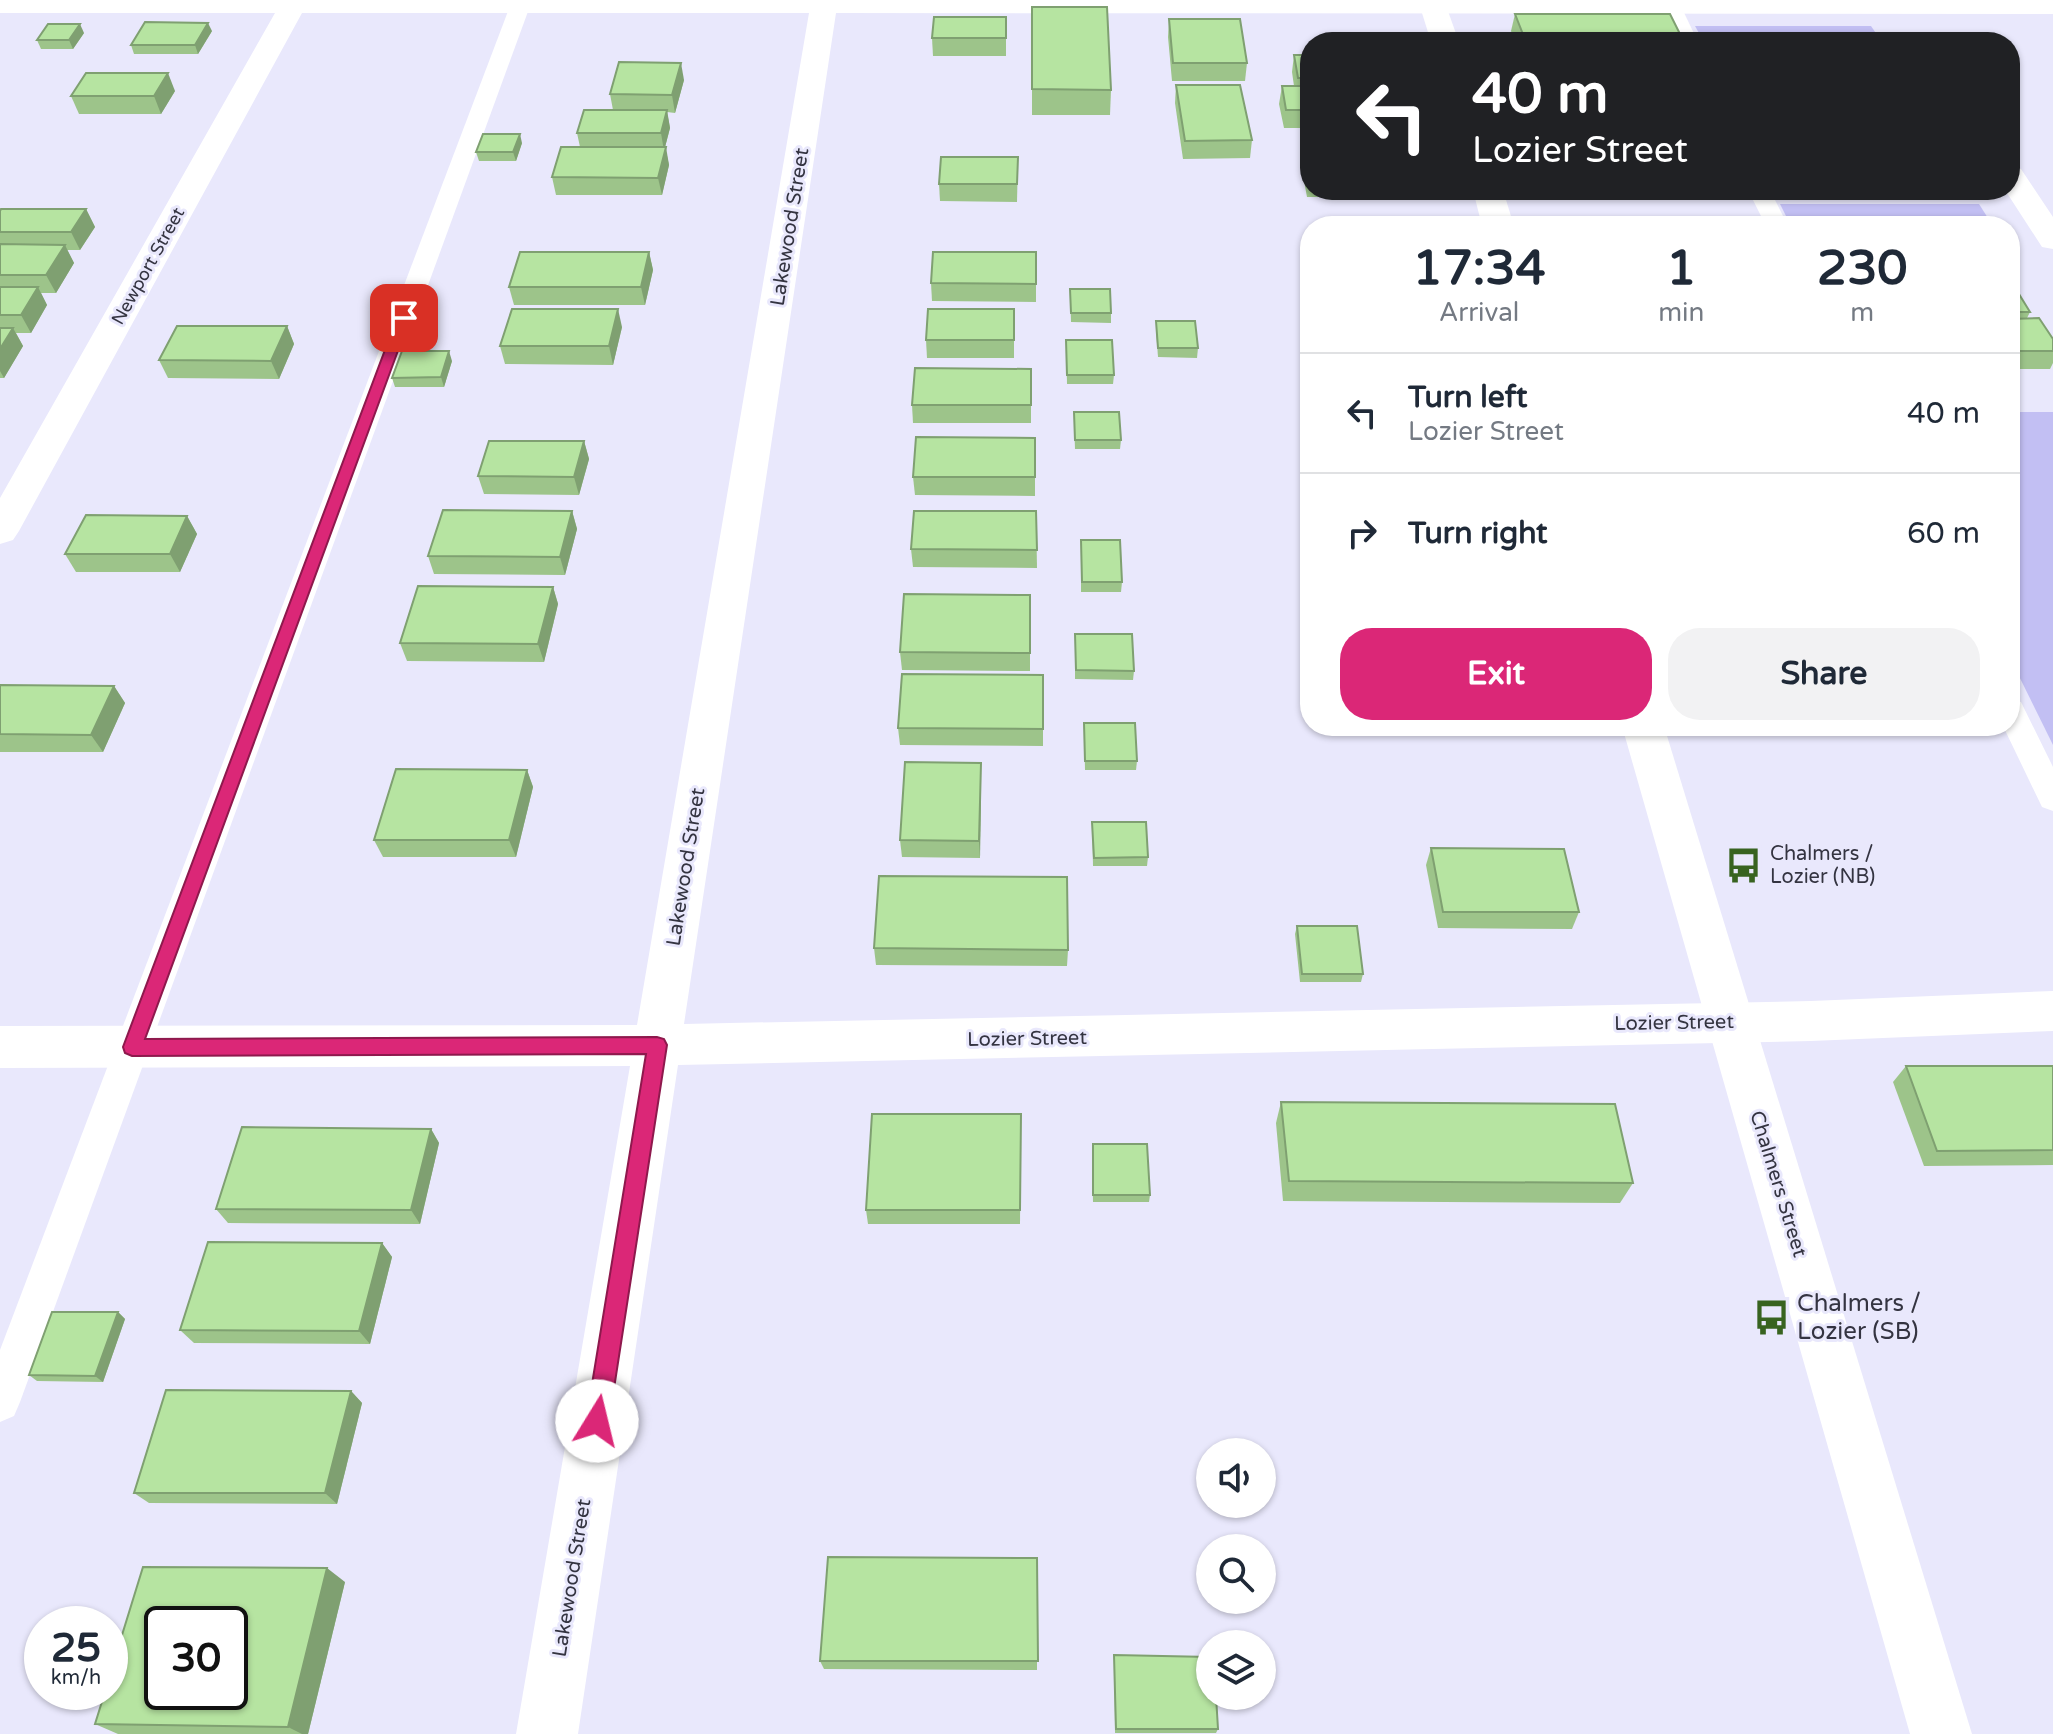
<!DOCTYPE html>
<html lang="en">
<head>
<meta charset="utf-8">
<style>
  body { margin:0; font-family:"Varela Round",sans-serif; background:#f2f2f3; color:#1f2937; height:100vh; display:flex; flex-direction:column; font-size:30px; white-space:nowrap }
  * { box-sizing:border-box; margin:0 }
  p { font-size:26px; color:#747a83 }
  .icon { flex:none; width:44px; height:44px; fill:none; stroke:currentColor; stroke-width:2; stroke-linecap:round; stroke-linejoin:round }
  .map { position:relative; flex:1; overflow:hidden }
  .side { position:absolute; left:1300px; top:216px; width:720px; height:520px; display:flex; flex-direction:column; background:#fff; border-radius:32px; box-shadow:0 2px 6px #0004 }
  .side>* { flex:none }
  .guide { position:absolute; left:1300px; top:32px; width:720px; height:168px; border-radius:32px; box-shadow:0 2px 6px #0004; background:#202124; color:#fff; overflow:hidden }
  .tools { position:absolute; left:1196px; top:1438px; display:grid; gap:16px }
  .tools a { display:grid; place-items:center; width:80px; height:80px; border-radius:50%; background:#fff; box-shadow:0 2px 6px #0004; font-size:40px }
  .speed { position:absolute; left:24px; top:1606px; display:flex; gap:16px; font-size:40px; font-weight:700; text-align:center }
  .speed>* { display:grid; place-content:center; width:104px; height:104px; border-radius:50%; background:#fff; box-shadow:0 2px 6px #0004; line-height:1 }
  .speed small { font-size:20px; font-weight:400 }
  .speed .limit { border:4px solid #111; border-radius:12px; background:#fff; color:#111 }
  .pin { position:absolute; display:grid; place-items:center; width:68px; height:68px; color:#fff; margin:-34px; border-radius:16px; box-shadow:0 4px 12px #0006 }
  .me { position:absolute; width:88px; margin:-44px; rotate:9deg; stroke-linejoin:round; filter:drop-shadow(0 0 6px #0008) }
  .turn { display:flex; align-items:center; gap:28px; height:168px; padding:0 40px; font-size:36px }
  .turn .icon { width:104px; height:104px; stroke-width:2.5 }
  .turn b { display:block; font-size:56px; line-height:68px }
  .eta { display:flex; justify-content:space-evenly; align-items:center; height:136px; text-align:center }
  .eta b { font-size:48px; font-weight:700; line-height:56px }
  .action { display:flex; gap:16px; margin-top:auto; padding:16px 40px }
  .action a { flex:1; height:92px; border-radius:32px; background:#db2777; color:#fff; font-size:32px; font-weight:700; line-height:92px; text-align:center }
  .action a+a { background:#f2f2f3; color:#1f2937 }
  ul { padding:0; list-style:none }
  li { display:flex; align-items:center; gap:24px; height:120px; padding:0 40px; border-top:2px solid #e0e1e3 }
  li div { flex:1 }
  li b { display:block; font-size:30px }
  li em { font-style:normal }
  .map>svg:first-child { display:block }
  .green { fill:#c2bff3 }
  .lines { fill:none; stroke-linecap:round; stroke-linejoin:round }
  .service { fill:#fff; fill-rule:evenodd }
  .minor { fill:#fff; fill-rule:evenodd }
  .tertiary { fill:#fff; fill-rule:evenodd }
  .wall { fill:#9dc48a }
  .shaded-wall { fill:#7fa071 }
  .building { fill:#b6e4a1; stroke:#7fa071; stroke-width:2; fill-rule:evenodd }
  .route { fill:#db2777; stroke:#8e194d; stroke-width:2 }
  .labels { text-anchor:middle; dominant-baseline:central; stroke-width:6; stroke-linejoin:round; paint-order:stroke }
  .far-street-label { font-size:18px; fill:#343441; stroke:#e9e8fc }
  .street-label { font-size:20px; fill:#343441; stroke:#e9e8fc }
  .poi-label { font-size:20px; fill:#343441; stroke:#e9e8fc; text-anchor:start }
  .near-poi-label { font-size:24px; fill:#343441; stroke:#e9e8fc; text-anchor:start }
</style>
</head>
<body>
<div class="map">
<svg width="2053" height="1734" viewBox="0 0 2053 1734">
  <rect width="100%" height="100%" fill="#e9e8fc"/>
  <g class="green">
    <polygon points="1695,26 1871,26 1882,42 1704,42"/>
    <polygon points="1780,204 1979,204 1993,226 1791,226"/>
    <polygon points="2010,412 2053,412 2053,745 2010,658"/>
  </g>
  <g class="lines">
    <g class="service">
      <polygon points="520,0 530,6 20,1402 14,1416 0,1422 0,1350 510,6"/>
      <polygon points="1658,0 1678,0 1698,42 1678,42"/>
      <polygon points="1748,190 1770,190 1788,226 1766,226"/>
      <polygon points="2010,699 2021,702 2053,767 2053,811 2042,807 2003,726 2010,726"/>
    </g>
    <g class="minor">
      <polygon points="0,0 2053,0 2053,14 836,13 684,1024 1811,1001 2053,991 2053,1031 1811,1041 678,1065 578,1734 516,1734 630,1066 0,1068 0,1026 637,1025 809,13 302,13 19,531 13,540 0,544 0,498 275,13 0,13"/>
      <polygon points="2010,166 2021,169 2053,217 2053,249 2042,247 2005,190 2010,190"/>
    </g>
    <g class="tertiary">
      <polygon points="1418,0 1444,0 1459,42 1431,42"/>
      <polygon points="1473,190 1503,190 1514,226 1482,226"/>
      <polygon points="1622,726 1664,726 1972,1734 1910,1734"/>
    </g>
  </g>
  <g class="wall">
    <polygon points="1032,7 1111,90 1110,115 1032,115"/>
    <polygon points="1515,14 1684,42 1515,42 1511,31"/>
    <polygon points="1006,17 1006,56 933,56 932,38"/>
    <polygon points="1169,19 1247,63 1245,81 1172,81 1168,37"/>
    <polygon points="212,31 198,54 134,54 131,45"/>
    <polygon points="84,33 73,49 41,49 37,40"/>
    <polygon points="1294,55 1310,55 1310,128 1284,128 1279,104 1282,86 1294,86 1292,72"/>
    <polygon points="684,80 675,113 667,112 670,128 665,147 669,165 662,195 556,195 552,177 580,147 577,133 613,110 610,94"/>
    <polygon points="1176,85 1252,140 1250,158 1183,159 1175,103"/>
    <polygon points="175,91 161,114 79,114 71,96"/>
    <polygon points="522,143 516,161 479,161 476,152"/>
    <polygon points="1305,153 1310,153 1310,190 1394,190 1393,197 1307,197 1302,170"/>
    <polygon points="1018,157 1017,202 940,201 939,184"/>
    <polygon points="86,209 95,227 80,250 67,250 74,263 56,293 41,293 47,305 31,333 16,333 23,346 4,378 0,378 0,211"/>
    <polygon points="649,252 653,270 645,305 514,305 509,287"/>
    <polygon points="1036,252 1036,302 932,301 931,283"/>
    <polygon points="2010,281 2030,312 2027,318 2053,339 2053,363 2050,369 2010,369"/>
    <polygon points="1070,289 1111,313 1111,323 1071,322"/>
    <polygon points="1014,309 1014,358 927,358 926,340"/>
    <polygon points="1156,321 1198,348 1197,358 1158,357 1156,330"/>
    <polygon points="287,326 294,344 279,379 168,378 159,360"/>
    <polygon points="622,327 613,365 505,364 500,346"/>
    <polygon points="1066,340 1114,375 1113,384 1067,384"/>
    <polygon points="452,361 444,387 395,387 392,378"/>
    <polygon points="1031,369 1031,423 913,423 912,405"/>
    <polygon points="1074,421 1121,440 1120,449 1075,449"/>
    <polygon points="1035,438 1035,496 915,495 913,477"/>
    <polygon points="584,441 589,459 579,495 484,494 478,476"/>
    <polygon points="572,511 577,529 565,575 434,574 428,556"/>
    <polygon points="1036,511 1037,568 913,567 911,549"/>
    <polygon points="187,516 197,534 180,572 76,572 65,554"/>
    <polygon points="1081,540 1122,582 1121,592 1081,592"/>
    <polygon points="553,587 558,604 544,662 407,661 400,643"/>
    <polygon points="1030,595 1030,671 902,670 900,652"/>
    <polygon points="1075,634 1134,671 1133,680 1075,679"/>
    <polygon points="1043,675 1043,746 900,745 898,728"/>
    <polygon points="0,685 114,686 125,703 103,752 0,752"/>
    <polygon points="1084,723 1137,761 1136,770 1085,770"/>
    <polygon points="981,763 980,858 902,857 900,840"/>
    <polygon points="527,770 533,787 516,857 383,857 374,840"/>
    <polygon points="1092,822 1148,857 1147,866 1093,866"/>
    <polygon points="1431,848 1579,912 1572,929 1438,928 1426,865"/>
    <polygon points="1297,926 1363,974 1361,982 1300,982 1295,934"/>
    <polygon points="874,948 1068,950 1067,966 876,965"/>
    <polygon points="1906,1066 2053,1066 2053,1165 1924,1166 1893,1082"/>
    <polygon points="1281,1102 1633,1183 1620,1203 1283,1201 1276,1123"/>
    <polygon points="1021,1114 1020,1224 868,1224 866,1210"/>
    <polygon points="431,1129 439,1143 420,1224 228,1223 216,1209"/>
    <polygon points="1092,1152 1150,1195 1149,1202 1093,1202"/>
    <polygon points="382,1243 392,1257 370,1344 194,1343 180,1330"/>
    <polygon points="118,1312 125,1319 103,1382 37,1381 29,1375"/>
    <polygon points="351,1391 362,1403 337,1504 149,1503 134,1493"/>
    <polygon points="1037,1558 1037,1670 824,1669 820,1661"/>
    <polygon points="345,1582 308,1734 118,1734 95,1724"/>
    <polygon points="1114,1655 1218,1729 1216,1733 1115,1733"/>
  </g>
  <g class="shaded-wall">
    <polygon points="208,23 212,31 198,54 195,45"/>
    <polygon points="80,24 84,33 73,49 69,40"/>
    <polygon points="681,63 684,80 675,113 672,95"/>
    <polygon points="168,73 175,91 161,114 154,96"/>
    <polygon points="667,110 670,128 664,151 661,133"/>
    <polygon points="520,134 522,143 516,161 513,152"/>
    <polygon points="666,147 669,165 662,195 658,178"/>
    <polygon points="86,209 95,227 80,250 71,232"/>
    <polygon points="65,245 74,263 56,293 46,275"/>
    <polygon points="649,252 653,270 645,305 641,287"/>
    <polygon points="38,287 47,305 31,333 21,315"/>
    <polygon points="618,309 622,327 613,365 609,346"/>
    <polygon points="287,326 294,344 279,379 271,361"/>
    <polygon points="13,328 23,346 4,378 0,371 0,349"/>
    <polygon points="449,351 452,361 444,387 441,377"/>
    <polygon points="584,441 589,459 579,495 574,477"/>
    <polygon points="572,511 577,529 565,575 560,557"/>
    <polygon points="187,516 197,534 180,572 170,554"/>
    <polygon points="553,587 558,604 544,662 538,644"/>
    <polygon points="114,686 125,703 103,752 91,735"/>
    <polygon points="981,763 981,780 980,858 979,841"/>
    <polygon points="527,770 533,787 516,857 509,840"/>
    <polygon points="431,1129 439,1143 420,1224 411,1210"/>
    <polygon points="382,1243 392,1257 370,1344 359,1331"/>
    <polygon points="118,1312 125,1319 103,1382 95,1376"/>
    <polygon points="351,1391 362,1403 337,1504 325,1493"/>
    <polygon points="327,1568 345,1582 308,1734 302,1734 288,1727"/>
  </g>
  <g class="building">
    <polygon points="1032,7 1107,7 1111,90 1032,89"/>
    <polygon points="1515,14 1670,14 1684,42 1526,42"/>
    <polygon points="934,17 1006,17 1006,38 932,38"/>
    <polygon points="1169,19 1240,19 1247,63 1173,63"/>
    <polygon points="145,22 208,23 195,45 131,45"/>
    <polygon points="48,24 80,24 69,40 37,40"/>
    <polygon points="1294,55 1310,55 1310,78 1298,78"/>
    <polygon points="619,62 681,63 672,95 610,94"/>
    <polygon points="86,73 168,73 154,96 71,96"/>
    <polygon points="1176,85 1240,85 1252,140 1185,141"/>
    <polygon points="1282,86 1310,86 1310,110 1286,110"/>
    <polygon points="584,110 667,110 661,133 577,133"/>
    <polygon points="483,134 520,134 513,152 476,152"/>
    <polygon points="561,147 666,147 658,178 552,177"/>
    <polygon points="1305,153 1310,153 1310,179"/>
    <polygon points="941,157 1018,157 1017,184 939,184"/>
    <polygon points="1,209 86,209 71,232 0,232 0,211"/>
    <polygon points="0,244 65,245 46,275 0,275"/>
    <polygon points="520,252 649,252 641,287 509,287"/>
    <polygon points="933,252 1036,252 1036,284 931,283"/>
    <polygon points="2010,281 2011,281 2030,312 2010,312"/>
    <polygon points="0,287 38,287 21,315 0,315"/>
    <polygon points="1070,289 1110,289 1111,313 1071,313"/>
    <polygon points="512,309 618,309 609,346 500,346"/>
    <polygon points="928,309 1014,309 1014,340 926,340"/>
    <polygon points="2039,318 2053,339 2053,351 2010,351 2010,319"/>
    <polygon points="1156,321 1195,321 1198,348 1158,348"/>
    <polygon points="177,326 287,326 271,361 159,360"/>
    <polygon points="0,328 13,328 0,349"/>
    <polygon points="1066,340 1112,340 1114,375 1067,375"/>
    <polygon points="402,351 449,351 441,377 392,378"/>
    <polygon points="915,368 1031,369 1031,405 912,405"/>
    <polygon points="1074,412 1119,412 1121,440 1075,440"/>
    <polygon points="916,437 1035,438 1035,477 913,477"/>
    <polygon points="489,441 584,441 574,477 478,476"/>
    <polygon points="443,510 572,511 560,557 428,556"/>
    <polygon points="914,511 1036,511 1037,550 911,549"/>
    <polygon points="86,515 187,516 170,554 65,554"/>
    <polygon points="1081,540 1120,540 1122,582 1082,582"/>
    <polygon points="418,586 553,587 538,644 400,643"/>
    <polygon points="904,594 1030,595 1030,653 900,652"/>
    <polygon points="1075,634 1132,634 1134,671 1076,670"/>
    <polygon points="902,674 1043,675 1043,729 898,728"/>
    <polygon points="0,685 114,686 91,735 0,734"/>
    <polygon points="1084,723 1135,723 1137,761 1085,761"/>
    <polygon points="905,762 981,763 979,841 900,840"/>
    <polygon points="396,769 527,770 509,840 374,840"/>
    <polygon points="1092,822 1146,822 1148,857 1094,858"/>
    <polygon points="1431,848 1564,849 1579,912 1443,912"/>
    <polygon points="879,876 1067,877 1068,950 874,948"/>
    <polygon points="1297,926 1357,926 1363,974 1302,974"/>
    <polygon points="1906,1066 2053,1066 2053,1150 1937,1151"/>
    <polygon points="1281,1102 1615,1104 1633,1183 1289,1181"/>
    <polygon points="872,1114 1021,1114 1020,1210 866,1210"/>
    <polygon points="242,1127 431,1129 411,1210 216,1209"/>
    <polygon points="1093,1144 1147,1144 1150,1195 1093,1195"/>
    <polygon points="208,1242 382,1243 359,1331 180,1330"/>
    <polygon points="52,1312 118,1312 95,1376 29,1375"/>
    <polygon points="166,1390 351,1391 325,1493 134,1493"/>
    <polygon points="828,1557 1037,1558 1038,1661 820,1661"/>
    <path d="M143,1567L327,1568L288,1727L95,1724L105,1692H110V1674ZM162,1624H230V1692H162Z"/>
    <polygon points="1114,1655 1210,1657 1210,1696 1216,1696 1218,1729 1116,1729"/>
  </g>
  <polygon class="route" points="404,314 410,318 145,1039 657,1037 664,1039 667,1045 609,1421 605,1429 597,1432 589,1429 586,1421 646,1054 132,1056 125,1053 123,1047 397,318"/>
  <defs>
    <symbol id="bus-bare" viewBox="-9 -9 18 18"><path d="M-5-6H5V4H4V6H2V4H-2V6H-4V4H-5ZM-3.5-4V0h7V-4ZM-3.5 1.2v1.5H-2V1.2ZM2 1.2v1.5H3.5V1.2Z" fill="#386320" stroke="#e9e8fc" stroke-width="2.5" paint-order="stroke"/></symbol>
  </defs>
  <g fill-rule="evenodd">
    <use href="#bus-bare" x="1718" y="840" width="51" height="51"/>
    <use href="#bus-bare" x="1746" y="1292" width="51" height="51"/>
  </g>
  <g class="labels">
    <g class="far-street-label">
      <text transform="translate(148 266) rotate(-61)">Newport Street</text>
    </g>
    <g class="street-label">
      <text transform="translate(790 227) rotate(-81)">Lakewood Street</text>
      <text transform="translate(686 867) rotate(-81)">Lakewood Street</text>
      <text transform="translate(1674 1023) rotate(-1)">Lozier Street</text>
      <text transform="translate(1027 1039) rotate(-1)">Lozier Street</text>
      <text transform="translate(1778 1184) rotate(73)">Chalmers Street</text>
      <text transform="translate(572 1578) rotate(-81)">Lakewood Street</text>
    </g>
    <g class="poi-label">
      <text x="1770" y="854">Chalmers /<tspan x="1770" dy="23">Lozier (NB)</tspan></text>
    </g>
    <g class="near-poi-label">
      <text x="1797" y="1303">Chalmers /<tspan x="1797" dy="28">Lozier (SB)</tspan></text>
    </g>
  </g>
</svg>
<div class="tools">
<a><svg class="icon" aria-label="sound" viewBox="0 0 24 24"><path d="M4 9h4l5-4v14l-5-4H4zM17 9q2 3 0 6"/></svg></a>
<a><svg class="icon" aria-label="search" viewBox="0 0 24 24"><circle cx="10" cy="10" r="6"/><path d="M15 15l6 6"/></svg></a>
<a><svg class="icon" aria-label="layers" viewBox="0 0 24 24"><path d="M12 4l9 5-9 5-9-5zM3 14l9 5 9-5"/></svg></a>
</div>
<div class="speed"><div>25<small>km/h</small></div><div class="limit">30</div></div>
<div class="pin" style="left:404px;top:318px;background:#d93025"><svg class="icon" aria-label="arrive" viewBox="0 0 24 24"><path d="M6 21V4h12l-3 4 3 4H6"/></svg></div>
<svg class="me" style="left:597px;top:1421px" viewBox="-20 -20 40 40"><circle r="19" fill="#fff"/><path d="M0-13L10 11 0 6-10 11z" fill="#db2777"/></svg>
<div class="guide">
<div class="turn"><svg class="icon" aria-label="left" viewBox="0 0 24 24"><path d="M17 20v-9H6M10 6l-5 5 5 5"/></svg><div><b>40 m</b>Lozier Street</div></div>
</div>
<section class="side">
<div class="eta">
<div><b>17:34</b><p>Arrival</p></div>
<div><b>1</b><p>min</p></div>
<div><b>230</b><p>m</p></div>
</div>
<ul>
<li><svg class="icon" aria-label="left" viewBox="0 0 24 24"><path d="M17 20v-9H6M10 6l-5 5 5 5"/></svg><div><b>Turn left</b><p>Lozier Street</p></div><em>40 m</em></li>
<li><svg class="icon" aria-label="right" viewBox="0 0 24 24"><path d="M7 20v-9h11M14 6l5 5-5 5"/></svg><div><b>Turn right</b></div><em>60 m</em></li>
</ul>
<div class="action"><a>Exit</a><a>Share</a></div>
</section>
</div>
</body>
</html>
